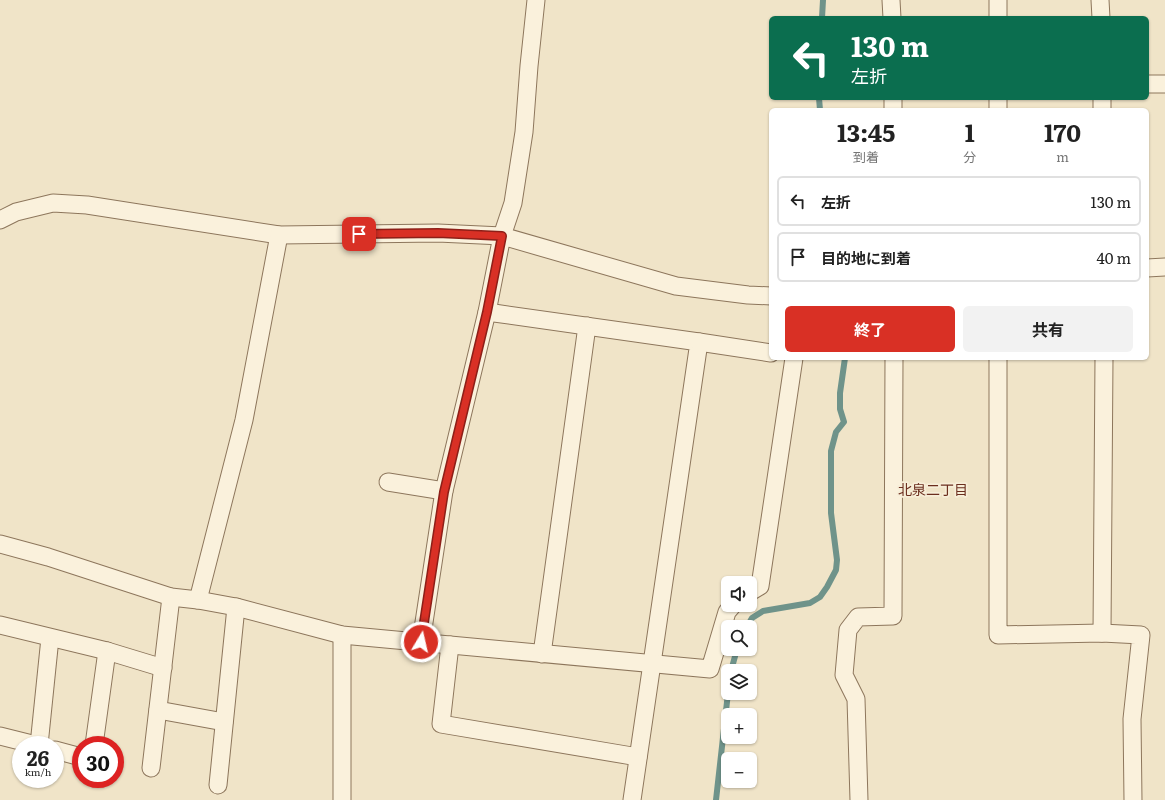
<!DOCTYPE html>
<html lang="ja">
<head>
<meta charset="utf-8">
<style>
  body { margin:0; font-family:Literata,"Noto Sans JP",serif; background:#f2f2f2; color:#222; height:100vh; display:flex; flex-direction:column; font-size:15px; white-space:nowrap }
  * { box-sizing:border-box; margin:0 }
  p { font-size:13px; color:#767676 }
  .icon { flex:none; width:22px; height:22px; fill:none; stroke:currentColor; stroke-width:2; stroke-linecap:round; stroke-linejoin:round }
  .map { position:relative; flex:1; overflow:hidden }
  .drawer { position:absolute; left:769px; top:108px; width:380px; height:252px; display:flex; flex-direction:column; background:#fff; border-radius:6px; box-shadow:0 1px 3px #0004 }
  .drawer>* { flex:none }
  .banner { position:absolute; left:769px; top:16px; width:380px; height:84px; border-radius:6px; box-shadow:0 1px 3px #0004; background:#0b6e4f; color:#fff; overflow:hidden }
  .tools { position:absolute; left:721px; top:576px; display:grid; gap:8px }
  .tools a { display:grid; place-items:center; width:36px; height:36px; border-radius:6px; background:#fff; box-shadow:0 1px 3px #0004; font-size:20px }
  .speed { position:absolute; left:12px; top:736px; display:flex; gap:8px; font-size:20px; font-weight:700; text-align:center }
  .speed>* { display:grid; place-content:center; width:52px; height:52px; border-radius:50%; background:#fff; box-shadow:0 1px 3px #0004; line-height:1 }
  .speed small { font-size:10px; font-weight:400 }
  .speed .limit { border:6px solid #d22; background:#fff; color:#111 }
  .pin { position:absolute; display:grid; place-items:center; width:34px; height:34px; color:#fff; margin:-17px; border-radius:8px; box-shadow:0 2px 6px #0006 }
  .me { position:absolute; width:44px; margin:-22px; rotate:9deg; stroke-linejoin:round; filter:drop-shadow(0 0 3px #0008) }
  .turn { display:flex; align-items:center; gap:14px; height:84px; padding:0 16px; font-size:18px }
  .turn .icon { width:52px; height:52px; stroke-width:2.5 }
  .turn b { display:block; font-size:28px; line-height:34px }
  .eta { display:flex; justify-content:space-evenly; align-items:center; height:68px; text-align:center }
  .eta b { font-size:24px; font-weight:700; line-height:28px }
  .button { display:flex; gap:8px; margin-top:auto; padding:8px 16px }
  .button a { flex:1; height:46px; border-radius:6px; background:#d93025; color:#fff; font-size:16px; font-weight:700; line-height:46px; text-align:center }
  .button a+a { background:#f2f2f2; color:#222 }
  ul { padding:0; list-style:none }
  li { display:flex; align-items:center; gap:12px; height:50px; margin:0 8px 6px; padding:0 8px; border:2px solid #e0e0e0; border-radius:6px }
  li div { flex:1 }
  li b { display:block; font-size:15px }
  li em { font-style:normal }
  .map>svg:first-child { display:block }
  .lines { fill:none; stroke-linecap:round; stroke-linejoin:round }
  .stream { stroke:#6f938a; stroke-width:6 }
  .street-casing { stroke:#8d765c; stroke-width:19 }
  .street { stroke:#faf1dc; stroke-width:17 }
  .route-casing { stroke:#8d1f18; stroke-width:10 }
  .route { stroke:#d93025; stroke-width:7 }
  .labels { text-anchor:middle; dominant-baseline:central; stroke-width:3.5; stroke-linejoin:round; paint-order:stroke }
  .neighbourhood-label { font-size:14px; fill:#6b2e1e; stroke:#f7eed8 }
</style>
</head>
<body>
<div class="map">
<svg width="1165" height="800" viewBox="0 0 1165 800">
  <rect width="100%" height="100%" fill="#f0e4c8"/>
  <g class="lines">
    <g class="stream">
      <polyline points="822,18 823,0"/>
      <polyline points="819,98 820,110"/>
      <polyline points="747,627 752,618 763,611 810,603 820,597 827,587 836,570 837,560 831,513 831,451 836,432 844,422 840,409 840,393 845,358"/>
      <polyline points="731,671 737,649"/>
      <polyline points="716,800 728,693"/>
    </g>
    <defs>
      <g id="street">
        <polyline points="891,0 892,18"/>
        <polyline points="998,0 998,18"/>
        <polyline points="1100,0 1101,18"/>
        <polyline points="1147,84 1165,84"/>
        <polyline points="893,98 893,110"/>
        <polyline points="998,98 998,110"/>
        <polyline points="1102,98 1102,110"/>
        <polyline points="0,220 16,212 53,203 87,205 279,235 438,233 502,236 676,286 748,295 771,296"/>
        <polyline points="1147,268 1165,267"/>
        <polyline points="487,312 699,342 632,800"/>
        <polyline points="699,342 771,353"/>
        <polyline points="998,358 998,635 1102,633 1141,635 1132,719 1133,800"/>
        <polyline points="388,482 444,491"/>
        <polyline points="0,544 48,557 171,597 198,600 236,607 342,635 710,669 727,612 733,605"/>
        <polyline points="750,592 760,586 794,358"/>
        <polyline points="198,600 244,420 279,235"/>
        <polyline points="0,625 107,651 163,668"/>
        <polyline points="1102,633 1104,358"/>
        <polyline points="421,642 444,491 487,312 502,236 513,203 524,132 529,66 536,0"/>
        <polyline points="450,645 441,724 638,757"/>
        <polyline points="542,654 587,326"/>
        <polyline points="158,710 224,722"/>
        <polyline points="0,736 36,745"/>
        <polyline points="39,745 50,638"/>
        <polyline points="94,745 107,651"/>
        <polyline points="55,750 81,757"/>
        <polyline points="151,768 171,597"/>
        <polyline points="218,785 236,607"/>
        <polyline points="342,800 342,635"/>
        <polyline points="859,800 856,699 844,675 848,630 858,617 893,616 894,358"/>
      </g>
    </defs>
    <use href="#street" class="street-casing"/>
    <use href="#street" class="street"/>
  </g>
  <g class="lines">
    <defs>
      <polyline id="route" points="359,234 438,233 502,236 487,312 444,492 421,642"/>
    </defs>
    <use href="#route" class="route-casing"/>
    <use href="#route" class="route"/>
  </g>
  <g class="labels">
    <g class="neighbourhood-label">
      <text x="933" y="489">北泉二丁目</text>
    </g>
  </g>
</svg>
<div class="tools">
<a><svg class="icon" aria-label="sound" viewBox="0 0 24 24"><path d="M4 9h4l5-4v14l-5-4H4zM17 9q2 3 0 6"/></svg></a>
<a><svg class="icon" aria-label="search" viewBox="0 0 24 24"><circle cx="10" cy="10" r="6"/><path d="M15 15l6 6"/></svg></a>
<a><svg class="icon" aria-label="layers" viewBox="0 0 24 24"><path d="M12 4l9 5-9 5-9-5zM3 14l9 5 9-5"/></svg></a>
<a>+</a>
<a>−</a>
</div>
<div class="speed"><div>26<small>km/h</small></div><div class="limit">30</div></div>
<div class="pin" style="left:359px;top:234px;background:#d93025"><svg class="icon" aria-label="arrive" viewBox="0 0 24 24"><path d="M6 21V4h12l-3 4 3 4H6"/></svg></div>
<svg class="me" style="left:421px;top:642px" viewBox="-20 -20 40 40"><circle r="17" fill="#d93025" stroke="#fff" stroke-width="3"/><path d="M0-11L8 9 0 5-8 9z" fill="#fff"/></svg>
<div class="banner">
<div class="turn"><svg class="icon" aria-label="left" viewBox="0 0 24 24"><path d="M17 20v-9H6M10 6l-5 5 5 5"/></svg><div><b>130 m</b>左折</div></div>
</div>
<section class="drawer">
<div class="eta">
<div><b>13:45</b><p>到着</p></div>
<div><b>1</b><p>分</p></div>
<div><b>170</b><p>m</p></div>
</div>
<ul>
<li><svg class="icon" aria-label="left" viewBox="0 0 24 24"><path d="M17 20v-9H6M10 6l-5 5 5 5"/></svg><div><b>左折</b></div><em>130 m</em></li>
<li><svg class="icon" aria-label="arrive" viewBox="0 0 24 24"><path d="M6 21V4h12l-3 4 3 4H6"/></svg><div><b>目的地に到着</b></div><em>40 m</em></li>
</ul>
<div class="button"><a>終了</a><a>共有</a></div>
</section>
</div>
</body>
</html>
